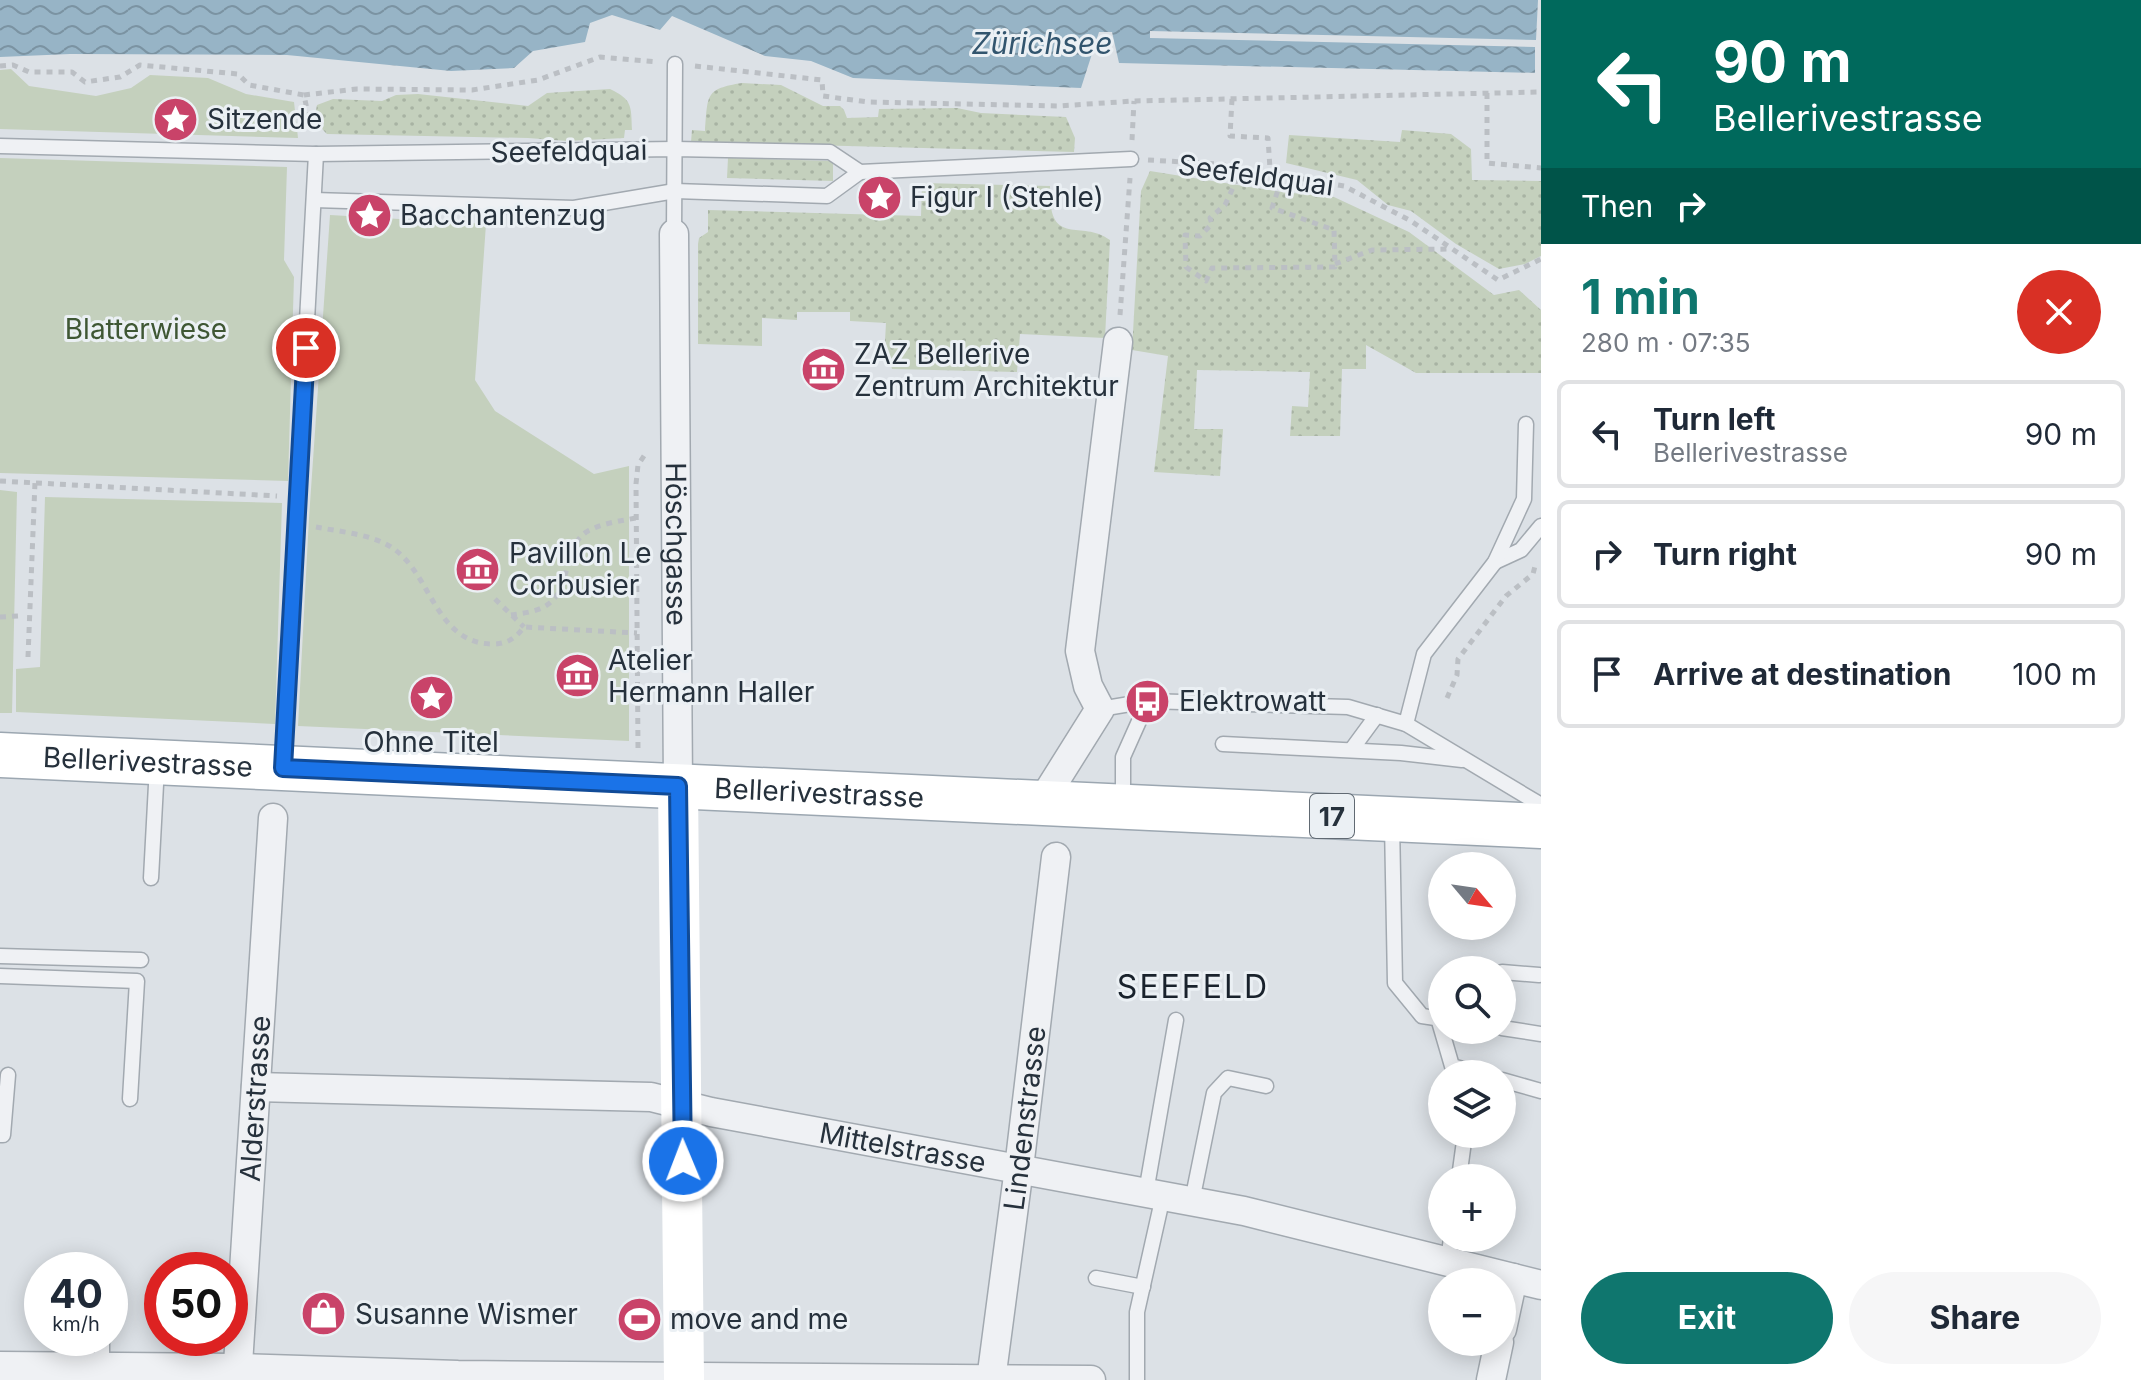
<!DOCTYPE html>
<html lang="en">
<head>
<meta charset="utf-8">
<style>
  body { margin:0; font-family:Inter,sans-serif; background:#f6f6f7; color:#1f2937; height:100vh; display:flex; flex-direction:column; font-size:30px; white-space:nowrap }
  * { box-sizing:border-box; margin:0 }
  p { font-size:26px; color:#747a83 }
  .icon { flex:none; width:44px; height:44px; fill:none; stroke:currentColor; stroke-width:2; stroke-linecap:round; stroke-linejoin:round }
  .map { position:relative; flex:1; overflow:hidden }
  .details { display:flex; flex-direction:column; background:#fff; width:600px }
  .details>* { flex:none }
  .banner { background:#00695c; color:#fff; overflow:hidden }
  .needle { width:52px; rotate:119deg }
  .buttons { position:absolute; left:1428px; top:852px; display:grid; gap:16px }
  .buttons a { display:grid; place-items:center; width:88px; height:88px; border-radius:50%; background:#fff; box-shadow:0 4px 20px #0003; font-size:40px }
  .speed { position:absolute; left:24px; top:1252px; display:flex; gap:16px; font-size:40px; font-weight:700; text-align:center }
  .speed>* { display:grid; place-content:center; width:104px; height:104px; border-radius:50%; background:#fff; box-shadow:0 4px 20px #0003; line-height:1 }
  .speed small { font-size:20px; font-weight:400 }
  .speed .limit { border:12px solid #d22; background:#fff; color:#111 }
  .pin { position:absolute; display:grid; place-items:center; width:68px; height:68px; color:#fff; margin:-34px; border:4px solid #fff; border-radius:50%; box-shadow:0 2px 8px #0007 }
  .me { position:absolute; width:88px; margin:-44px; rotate:359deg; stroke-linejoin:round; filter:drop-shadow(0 0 6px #0008) }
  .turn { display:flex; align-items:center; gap:28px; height:168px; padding:0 40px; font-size:36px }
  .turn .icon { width:104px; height:104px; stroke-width:2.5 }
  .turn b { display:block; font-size:56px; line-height:68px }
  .then { display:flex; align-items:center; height:76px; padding:0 40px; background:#0003; gap:16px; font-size:30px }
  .round { display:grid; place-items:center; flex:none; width:84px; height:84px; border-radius:42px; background:#f6f6f7 }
  .summary { display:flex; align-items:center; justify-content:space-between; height:136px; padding:0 40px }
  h1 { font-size:48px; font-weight:700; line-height:60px; color:#0f766e }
  .button { display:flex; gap:16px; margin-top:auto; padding:16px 40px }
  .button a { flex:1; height:92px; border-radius:48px; background:#0f766e; color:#fff; font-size:32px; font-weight:700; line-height:92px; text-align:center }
  .button a+a { background:#f6f6f7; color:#1f2937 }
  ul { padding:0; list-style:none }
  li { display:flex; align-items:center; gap:24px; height:108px; margin:0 16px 12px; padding:0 24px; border:4px solid #e0e1e3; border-radius:12px }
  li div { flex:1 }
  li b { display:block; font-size:30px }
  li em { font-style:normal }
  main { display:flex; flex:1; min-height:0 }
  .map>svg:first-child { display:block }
  .grass { fill:url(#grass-dots) }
  .park { fill:#c4d0bd }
  .water { fill:url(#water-waves) }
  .pier { fill:#dce1e6 }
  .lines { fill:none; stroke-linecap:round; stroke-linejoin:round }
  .lane-casing { stroke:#a2a9b0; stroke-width:17 }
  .street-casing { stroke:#a2a9b0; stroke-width:31 }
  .primary-casing { stroke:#9ca7b1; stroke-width:47 }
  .path { stroke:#bbbfc4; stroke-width:5; stroke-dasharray:6 6; stroke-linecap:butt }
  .lane { stroke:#eff1f4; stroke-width:14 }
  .street { stroke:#eff1f4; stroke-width:28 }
  .secondary { stroke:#fff; stroke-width:40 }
  .primary { stroke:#fff; stroke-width:44 }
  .route-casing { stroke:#114b97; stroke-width:20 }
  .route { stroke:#1a73e8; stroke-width:14 }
  .labels { text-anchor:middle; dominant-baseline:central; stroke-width:6; stroke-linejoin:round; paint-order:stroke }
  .shield { fill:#ebf0f4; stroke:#616a73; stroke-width:2 }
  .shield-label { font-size:26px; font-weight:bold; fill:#26313c }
  .poi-label { font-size:28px; fill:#26313c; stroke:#ebf0f4; text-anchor:start }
  .street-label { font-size:28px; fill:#26313c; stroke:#ebf0f4 }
  .park-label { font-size:28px; fill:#3f5734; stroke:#ebf0f4 }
  .water-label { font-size:30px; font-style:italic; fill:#32556e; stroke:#ebf0f4 }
  .quarter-label { font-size:32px; letter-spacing:2px; fill:#19222c; stroke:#ebf0f4 }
</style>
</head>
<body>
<main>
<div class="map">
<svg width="1541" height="1380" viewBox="0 0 1541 1380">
  <defs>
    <pattern id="grass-dots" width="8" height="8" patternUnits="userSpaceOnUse" patternTransform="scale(2)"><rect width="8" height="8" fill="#c4d0bd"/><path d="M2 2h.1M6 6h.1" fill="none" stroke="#a8b3a3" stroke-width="1.8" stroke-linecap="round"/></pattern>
    <pattern id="water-waves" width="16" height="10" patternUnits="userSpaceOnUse" patternTransform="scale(2)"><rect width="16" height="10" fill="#97b4c6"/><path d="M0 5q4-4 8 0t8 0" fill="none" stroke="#7b93a2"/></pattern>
  </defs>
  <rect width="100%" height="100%" fill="#dce1e6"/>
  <g class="grass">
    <path d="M742,83L781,85L823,106H840L844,110L847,118L878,117L879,109L957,108L981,113L1066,117L1075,138L1074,152L691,142L692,130L705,131C708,94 705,89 742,83Z"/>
    <path d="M610,89C633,100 631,106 632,130H625L624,138L568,141L528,138L327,134C319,127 314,116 317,105L333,99L382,101L396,95L418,94L528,106L547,93Z"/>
    <polygon points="1402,130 1451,134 1471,149 1472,180 1541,181 1541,256 1525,264 1499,269 1456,244 1411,211 1388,205 1357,180 1286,163 1289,135 1400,142"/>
    <polygon points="728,158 833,161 833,181 727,178"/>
    <polygon points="1150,171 1282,192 1334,197 1409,232 1494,295 1519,290 1541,310 1541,373 1416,373 1366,345 1366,369 1342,369 1340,436 1290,436 1292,406 1308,407 1310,372 1197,370 1194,429 1223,429 1220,476 1154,472 1168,356 1132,350 1141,191"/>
    <path d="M922,183L1050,186C1048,250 1080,218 1110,240L1105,338L1020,334L1017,372L892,369L885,341L886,323L850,321V312H797V320L762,318V346L698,344V244L699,238L708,232V210L921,216Z"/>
  </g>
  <g class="park">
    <polygon points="11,69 29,86 96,96 131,88 150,75 208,78 246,94 294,102 298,138 0,129 0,70"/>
    <polygon points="0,158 287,167 284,260 294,277 288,481 0,473"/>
    <polygon points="330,215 486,224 475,380 495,411 594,474 629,466 629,741 298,726 309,518"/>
    <polygon points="0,490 17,492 12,713 0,713"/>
    <polygon points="45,497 282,503 275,724 16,712 16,669 40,667"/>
  </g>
  <polygon class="water" points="0,0 1541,0 1541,73 1119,63 1112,32 1099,32 1081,88 853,78 811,61 765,56 672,16 660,30 612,15 590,23 585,42 533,51 514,68 451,71 287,55 70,54 0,57"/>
  <polygon class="pier" points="1538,0 1541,0 1541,77 1535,77 1535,47 1150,38 1150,31 1536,40"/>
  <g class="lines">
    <defs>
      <g id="lane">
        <polyline points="0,146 316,154 675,149 830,152 860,172 1131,159"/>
        <polyline points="314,200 574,208 675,191 827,196 860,172"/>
        <polyline points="674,234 675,64"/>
        <polyline points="1495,562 1521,550 1541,526"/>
        <polyline points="1100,709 1148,701 1348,707 1406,724 1541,805"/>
        <polyline points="1406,724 1424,654 1495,562 1524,499 1526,424"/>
        <polyline points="1223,744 1401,753 1462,760"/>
        <polyline points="1352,749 1377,715"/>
        <polyline points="283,765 316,154"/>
        <polyline points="1123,803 1123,757 1148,701"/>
        <polyline points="1392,823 1395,983 1422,1016 1442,1019"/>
        <polyline points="151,878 157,766"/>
        <polyline points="0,956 141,960"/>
        <polyline points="1502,972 1539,975"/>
        <polyline points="0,976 137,981 130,1099"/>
        <polyline points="1438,1018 1452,1066 1480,1074"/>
        <polyline points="1502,1028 1541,1034"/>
        <polyline points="1502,1080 1541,1091"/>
        <polyline points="0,1135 3,1135 8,1075"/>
        <polyline points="1459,1178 1465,1134"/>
        <polyline points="1146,1192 1176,1020"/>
        <polyline points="1192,1201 1214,1093 1228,1078 1266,1086"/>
        <polyline points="1448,1261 1451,1238"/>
        <polyline points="1096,1278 1143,1287"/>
        <polyline points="102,1367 102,1338"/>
        <polyline points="1137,1380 1137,1312 1163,1196"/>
      </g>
      <g id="street">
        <path id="s1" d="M674,234L678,786"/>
        <polyline points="1041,803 1100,709 1088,686 1080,651 1118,342"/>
        <path id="s2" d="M256,1087L651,1097L711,1112L1244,1211L1541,1285"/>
        <polyline points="1502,1329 1513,1278"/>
        <polyline points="0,1366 238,1368 458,1375 1091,1380"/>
        <path id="s3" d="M237,1380L273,818"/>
        <path id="s4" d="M991,1380L1019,1168L1056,857"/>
        <polyline points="1491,1380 1499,1342"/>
      </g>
      <g id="primary">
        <path id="s5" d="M0,755L1541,826"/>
      </g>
    </defs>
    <use href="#lane" class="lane-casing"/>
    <use href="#street" class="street-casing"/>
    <use href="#primary" class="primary-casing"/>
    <g class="path">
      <polyline points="0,66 13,65 29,72 72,72 85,82 120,77 140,65 238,74 249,85 304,95 312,134"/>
      <polyline points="695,66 822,80 823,96 868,102 1058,106 1134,101 1541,92"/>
      <polyline points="1487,93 1487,163 1541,168"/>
      <polyline points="304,95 357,89 472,90 538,80 600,57 657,62"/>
      <polyline points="1232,99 1230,136 1268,138 1271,184 1278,190 1272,208 1334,230 1335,267 1212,268 1206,281 1186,267 1185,235 1200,236 1212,224 1210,218 1225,205 1242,168"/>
      <polyline points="1132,140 1134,101"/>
      <polyline points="1148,160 1219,164 1344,186 1411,221 1498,280 1541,259"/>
      <polyline points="1335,264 1372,250 1452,249"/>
      <polyline points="1120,315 1130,178"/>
      <polyline points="0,481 277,496"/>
      <path d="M316,527C341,532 373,534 394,549C432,576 436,644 493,644C507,644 516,638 524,627L637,633"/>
      <polyline points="495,599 524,627"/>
      <path d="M511,615C523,613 537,612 547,605C572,589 562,546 588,531C603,523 620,521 636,518"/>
      <polyline points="0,617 19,616"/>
      <polyline points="28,657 35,482"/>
      <polyline points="1447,698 1457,675 1458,659 1506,596 1533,574 1535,566"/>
      <polyline points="638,748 636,484 638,465 646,453"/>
    </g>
    <use href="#lane" class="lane"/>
    <use href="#street" class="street"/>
    <polyline class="secondary" points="678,786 684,1380"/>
    <use href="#primary" class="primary"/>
  </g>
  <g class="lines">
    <defs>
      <polyline id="route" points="306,348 283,768 678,786 683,1161"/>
    </defs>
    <use href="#route" class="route-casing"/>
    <use href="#route" class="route"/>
  </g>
  <defs>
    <symbol id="sight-disc" viewBox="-11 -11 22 22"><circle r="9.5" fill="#c94369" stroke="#ebf0f4"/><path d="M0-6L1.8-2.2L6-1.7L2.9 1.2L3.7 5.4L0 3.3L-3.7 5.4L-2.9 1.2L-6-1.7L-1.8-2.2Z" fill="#fff"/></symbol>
    <symbol id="museum-disc" viewBox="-11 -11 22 22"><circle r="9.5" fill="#c94369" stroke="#ebf0f4"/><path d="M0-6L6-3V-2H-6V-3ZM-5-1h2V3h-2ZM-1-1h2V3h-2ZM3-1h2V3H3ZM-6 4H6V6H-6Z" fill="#fff"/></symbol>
    <symbol id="bus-disc" viewBox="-11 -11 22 22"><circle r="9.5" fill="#c94369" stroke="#ebf0f4"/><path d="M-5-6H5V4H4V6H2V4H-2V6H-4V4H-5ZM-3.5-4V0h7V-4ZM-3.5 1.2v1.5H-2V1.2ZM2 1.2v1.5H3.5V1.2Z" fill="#fff"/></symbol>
    <symbol id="shop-disc" viewBox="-11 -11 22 22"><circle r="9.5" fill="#c94369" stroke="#ebf0f4"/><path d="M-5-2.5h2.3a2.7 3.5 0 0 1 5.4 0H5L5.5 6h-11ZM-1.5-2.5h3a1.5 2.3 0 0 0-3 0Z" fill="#fff"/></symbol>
    <symbol id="stadium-disc" viewBox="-11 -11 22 22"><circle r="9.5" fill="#c94369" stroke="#ebf0f4"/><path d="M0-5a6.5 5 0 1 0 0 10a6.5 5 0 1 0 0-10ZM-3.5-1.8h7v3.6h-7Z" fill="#fff"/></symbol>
  </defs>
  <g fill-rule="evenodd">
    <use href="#sight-disc" x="150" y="94" width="51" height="51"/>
    <use href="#sight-disc" x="854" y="172" width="51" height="51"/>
    <use href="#sight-disc" x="344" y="190" width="51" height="51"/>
    <use href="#museum-disc" x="798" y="344" width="51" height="51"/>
    <use href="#museum-disc" x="452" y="544" width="51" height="51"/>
    <use href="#museum-disc" x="552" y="650" width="51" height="51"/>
    <use href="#sight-disc" x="406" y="672" width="51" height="51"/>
    <use href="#bus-disc" x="1122" y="676" width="51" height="51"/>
    <use href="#shop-disc" x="298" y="1288" width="51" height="51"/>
    <use href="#stadium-disc" x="614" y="1294" width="51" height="51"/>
  </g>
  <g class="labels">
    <rect class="shield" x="1310" y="794" width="44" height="44" rx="6"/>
    <g class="shield-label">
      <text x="1332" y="816">17</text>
    </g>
    <g class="poi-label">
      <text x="207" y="119">Sitzende</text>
      <text x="910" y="197">Figur I (Stehle)</text>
      <text x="400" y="215">Bacchantenzug</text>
      <text x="854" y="354">ZAZ Bellerive<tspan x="854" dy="32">Zentrum Architektur</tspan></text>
      <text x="509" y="553">Pavillon Le<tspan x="509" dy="32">Corbusier</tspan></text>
      <text x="608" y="660">Atelier<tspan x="608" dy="32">Hermann Haller</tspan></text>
      <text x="1179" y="701">Elektrowatt</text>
      <text x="431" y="742" text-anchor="middle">Ohne Titel</text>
      <text x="355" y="1314">Susanne Wismer</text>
      <text x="670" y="1319">move and me</text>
    </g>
    <g class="street-label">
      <text transform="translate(569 151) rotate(-1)">Seefeldquai</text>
      <text transform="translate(1256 175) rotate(8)">Seefeldquai</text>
      <text stroke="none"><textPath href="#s1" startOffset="310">Höschgasse</textPath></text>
      <text stroke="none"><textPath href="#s5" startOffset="148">Bellerivestrasse</textPath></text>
      <text stroke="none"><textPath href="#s5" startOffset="820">Bellerivestrasse</textPath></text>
      <text stroke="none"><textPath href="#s3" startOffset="282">Alderstrasse</textPath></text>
      <text stroke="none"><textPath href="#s4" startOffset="264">Lindenstrasse</textPath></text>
      <text stroke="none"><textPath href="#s2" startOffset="652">Mittelstrasse</textPath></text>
    </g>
    <g class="park-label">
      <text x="146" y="329">Blatterwiese</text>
    </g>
    <g class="water-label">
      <text x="1042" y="43">Zürichsee</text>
    </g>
    <g class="quarter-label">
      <text x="1193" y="986">SEEFELD</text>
    </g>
  </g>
</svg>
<div class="buttons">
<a><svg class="needle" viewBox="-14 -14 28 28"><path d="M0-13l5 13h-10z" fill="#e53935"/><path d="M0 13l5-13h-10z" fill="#747a83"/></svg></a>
<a><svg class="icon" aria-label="search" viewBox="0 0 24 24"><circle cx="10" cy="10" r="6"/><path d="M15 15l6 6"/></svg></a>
<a><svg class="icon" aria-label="layers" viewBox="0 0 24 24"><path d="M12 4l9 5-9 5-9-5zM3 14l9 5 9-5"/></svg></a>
<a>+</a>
<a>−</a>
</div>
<div class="speed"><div>40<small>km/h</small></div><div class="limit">50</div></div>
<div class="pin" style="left:306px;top:348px;background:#d93025"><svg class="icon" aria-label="arrive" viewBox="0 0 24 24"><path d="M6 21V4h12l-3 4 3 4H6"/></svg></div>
<svg class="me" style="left:683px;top:1161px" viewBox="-20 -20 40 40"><circle r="17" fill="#1a73e8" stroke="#fff" stroke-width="3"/><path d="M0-11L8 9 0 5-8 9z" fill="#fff"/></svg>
</div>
<section class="details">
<div class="banner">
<div class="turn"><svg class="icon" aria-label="left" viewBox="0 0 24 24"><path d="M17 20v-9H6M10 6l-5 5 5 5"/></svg><div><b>90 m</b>Bellerivestrasse</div></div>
<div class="then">Then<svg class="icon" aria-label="right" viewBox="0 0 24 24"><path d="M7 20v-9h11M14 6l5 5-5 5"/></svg></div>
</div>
<div class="summary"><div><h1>1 min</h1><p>280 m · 07:35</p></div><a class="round" style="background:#d93025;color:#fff"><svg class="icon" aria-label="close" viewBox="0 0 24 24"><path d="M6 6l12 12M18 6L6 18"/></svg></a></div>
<ul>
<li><svg class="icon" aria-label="left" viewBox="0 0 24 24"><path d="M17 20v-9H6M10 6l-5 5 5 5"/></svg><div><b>Turn left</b><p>Bellerivestrasse</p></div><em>90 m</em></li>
<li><svg class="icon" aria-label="right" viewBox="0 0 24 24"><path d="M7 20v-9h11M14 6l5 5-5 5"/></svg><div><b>Turn right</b></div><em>90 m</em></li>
<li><svg class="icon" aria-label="arrive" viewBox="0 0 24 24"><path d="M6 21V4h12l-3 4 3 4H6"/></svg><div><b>Arrive at destination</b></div><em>100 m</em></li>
</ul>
<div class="button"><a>Exit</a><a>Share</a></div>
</section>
</main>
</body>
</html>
